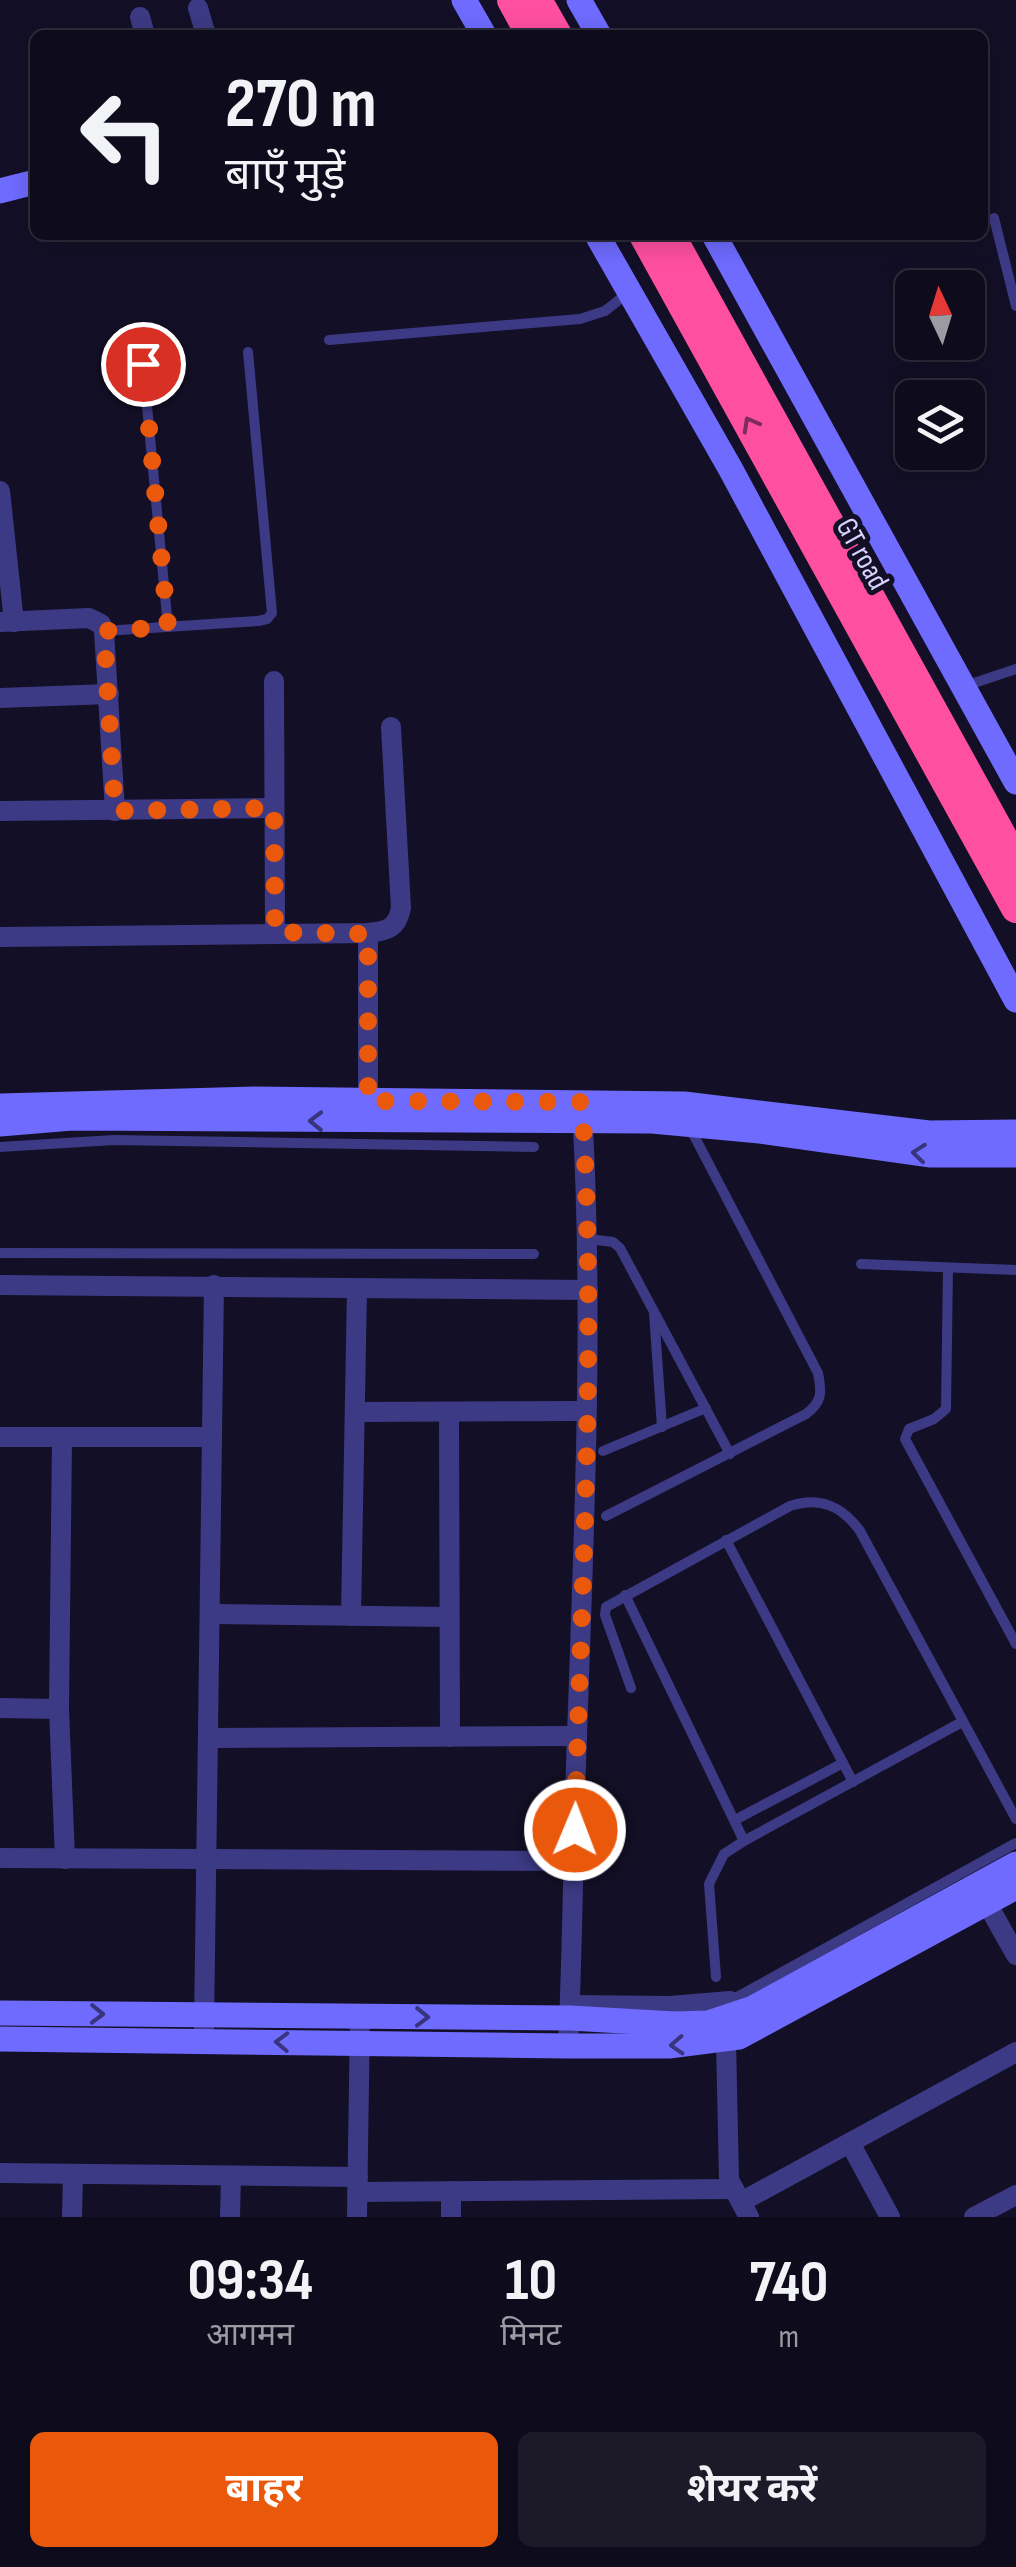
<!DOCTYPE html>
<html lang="hi">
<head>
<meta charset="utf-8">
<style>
  body { margin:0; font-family:"Sofia Sans Condensed","Noto Sans Devanagari",sans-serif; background:#1c1929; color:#f1f3f6; height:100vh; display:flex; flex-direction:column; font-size:38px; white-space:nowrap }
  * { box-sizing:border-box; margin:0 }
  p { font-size:32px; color:#9b9ba3 }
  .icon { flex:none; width:55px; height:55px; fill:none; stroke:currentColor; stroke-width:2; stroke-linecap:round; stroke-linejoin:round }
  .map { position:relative; height:2217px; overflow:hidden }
  .side { display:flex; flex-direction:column; background:#0e0b1c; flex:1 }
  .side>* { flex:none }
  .top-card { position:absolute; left:30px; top:30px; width:958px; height:210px; border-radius:15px; box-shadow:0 5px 25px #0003,0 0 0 2px #2e2b3b; background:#0e0b1c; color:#f1f3f6; overflow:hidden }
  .needle { width:65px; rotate:356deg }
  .tools { position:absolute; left:895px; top:270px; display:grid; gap:20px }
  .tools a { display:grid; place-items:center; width:90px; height:90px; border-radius:15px; background:#0e0b1c; box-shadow:0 5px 25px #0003,0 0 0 2px #2e2b3b; font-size:50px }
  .pin { position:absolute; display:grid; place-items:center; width:85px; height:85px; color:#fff; margin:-42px; border:5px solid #fff; border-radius:50%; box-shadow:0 2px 10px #0007 }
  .me { position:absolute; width:110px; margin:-55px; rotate:1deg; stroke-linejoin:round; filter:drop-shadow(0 0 8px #0008) }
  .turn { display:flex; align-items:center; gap:35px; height:210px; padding:0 30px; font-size:45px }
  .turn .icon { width:130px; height:130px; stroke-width:2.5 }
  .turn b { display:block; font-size:70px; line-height:85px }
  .eta { display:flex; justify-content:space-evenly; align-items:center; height:170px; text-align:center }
  .eta b { font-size:60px; font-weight:700; line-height:70px }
  .cta { display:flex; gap:20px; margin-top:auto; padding:20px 30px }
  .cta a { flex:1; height:115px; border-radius:15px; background:#ea580c; color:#fff; font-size:40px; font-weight:700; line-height:115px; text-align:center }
  .cta a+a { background:#1c1929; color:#f1f3f6 }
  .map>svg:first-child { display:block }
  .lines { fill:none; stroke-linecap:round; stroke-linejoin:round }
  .lane { stroke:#3d3a85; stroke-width:10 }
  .street { stroke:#3d3a85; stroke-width:20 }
  .secondary { stroke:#6f6bff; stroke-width:25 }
  .highway { stroke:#ff4fa3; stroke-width:30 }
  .oneway { stroke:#7d2c5e }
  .oneway2 { stroke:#38347d }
  .route { stroke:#ea580c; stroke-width:18; stroke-dasharray:0 32.4 }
  .labels { text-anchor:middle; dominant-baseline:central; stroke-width:10; stroke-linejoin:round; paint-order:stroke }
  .street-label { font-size:30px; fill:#d9d4ff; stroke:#130f26 }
</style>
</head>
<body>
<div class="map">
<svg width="1016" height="2217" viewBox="0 0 1016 2217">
  <rect width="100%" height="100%" fill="#130f26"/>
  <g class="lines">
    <g class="lane">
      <polyline points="994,218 1016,306"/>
      <polyline points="329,340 580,319 605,311 629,292"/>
      <polyline points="143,364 168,627"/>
      <polyline points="104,631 258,621 267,619 272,613 248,352"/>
      <polyline points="965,686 1016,669"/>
      <polyline points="0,1147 114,1140 534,1147"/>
      <polyline points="588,1239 613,1242 620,1248 730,1454"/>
      <polyline points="0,1253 534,1254"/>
      <polyline points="861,1264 1016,1270"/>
      <polyline points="948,1268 946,1409 934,1419 909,1429 905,1439 1016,1644"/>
      <polyline points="654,1313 662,1427"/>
      <polyline points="603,1451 706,1408"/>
      <path d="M606,1516L806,1414C822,1402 822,1393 818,1373L690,1128"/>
      <polyline points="726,1540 853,1782"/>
      <polyline points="625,1595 744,1841 962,1722"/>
      <path d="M631,1688L605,1615L606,1607L790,1506C820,1496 842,1506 860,1531L1016,1819"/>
      <polyline points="735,1820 843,1763"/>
      <polyline points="716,1977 709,1884 724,1854 744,1841"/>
      <polyline points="730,2001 1016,1843"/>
    </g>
    <g class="street">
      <polyline points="198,8 206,35"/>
      <polyline points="140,17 145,35"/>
      <polyline points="0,491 14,622"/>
      <polyline points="0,622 89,618 101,624 104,631 115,811"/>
      <polyline points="274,681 275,932"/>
      <polyline points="0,698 109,694"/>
      <polyline points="0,811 274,808"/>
      <polyline points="368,933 368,1111"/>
      <path d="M0,937L368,933C388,931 397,928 401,908L391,727"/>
      <polyline points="0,1285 588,1290"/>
      <polyline points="355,1412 586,1411"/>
      <polyline points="449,1412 450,1737"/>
      <polyline points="0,1437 212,1437"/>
      <polyline points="62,1437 59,1709 65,1859"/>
      <polyline points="210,1614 449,1617"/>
      <polyline points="351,1616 357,1288"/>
      <polyline points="0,1708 59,1709"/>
      <polyline points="208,1738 577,1736"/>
      <polyline points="0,1858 574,1861"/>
      <polyline points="980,1891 1016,1955"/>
      <polyline points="571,2005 670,2006 730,2001"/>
      <polyline points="204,2028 214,1285"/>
      <polyline points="726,2041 729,2180 749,2217"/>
      <path d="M568,2046C573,1943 573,1840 577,1736C584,1527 594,1318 582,1109"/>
      <polyline points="850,2143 890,2217"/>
      <polyline points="0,2173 358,2177"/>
      <polyline points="357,2192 734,2189"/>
      <polyline points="741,2202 1016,2052"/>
      <polyline points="72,2217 73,2174"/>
      <polyline points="230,2217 231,2176"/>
      <polyline points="357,2217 360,2016"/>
      <polyline points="451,2217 451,2191"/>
      <polyline points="974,2217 1016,2195"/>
    </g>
    <g class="secondary">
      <polyline points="464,0 484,35"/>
      <polyline points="579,0 599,35"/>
      <polyline points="0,191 35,182"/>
      <polyline points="597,235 730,468 1016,1000"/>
      <polyline points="714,235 1016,782"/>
      <polyline points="0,1106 255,1099 684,1104 929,1133 1016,1132"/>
      <polyline points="0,1124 72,1118 652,1121 760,1131 931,1155 1016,1155"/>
      <polyline points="0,2013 570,2018 675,2024 708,2023 753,2008 1016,1864"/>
      <polyline points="0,2039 568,2046 669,2046 739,2037 1016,1887"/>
    </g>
    <g class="highway">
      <polyline points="512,0 531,35"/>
      <polyline points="537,0 557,35"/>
      <polyline points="644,235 1016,908"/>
      <polyline points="670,235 1016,862"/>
    </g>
  </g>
  <defs><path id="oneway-chevron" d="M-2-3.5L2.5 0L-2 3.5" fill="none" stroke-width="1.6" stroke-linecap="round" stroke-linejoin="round" transform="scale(2.5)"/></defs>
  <use class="oneway" href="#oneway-chevron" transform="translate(750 424) rotate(-119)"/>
  <g class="oneway2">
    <use href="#oneway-chevron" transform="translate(316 1121) rotate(-179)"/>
    <use href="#oneway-chevron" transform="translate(919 1153) rotate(-174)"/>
    <use href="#oneway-chevron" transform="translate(97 2014) rotate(1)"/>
    <use href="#oneway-chevron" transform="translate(422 2017) rotate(1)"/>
    <use href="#oneway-chevron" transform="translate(282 2042) rotate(-178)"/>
    <use href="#oneway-chevron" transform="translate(677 2045) rotate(177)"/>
  </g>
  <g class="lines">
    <path class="route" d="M143,364L168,627L104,631L115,811L274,808L275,932L368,934V1101L582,1102C597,1344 581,1587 575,1830"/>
  </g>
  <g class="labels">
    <g class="street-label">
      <text transform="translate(862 554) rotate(61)">GT road</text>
    </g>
  </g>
</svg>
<div class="tools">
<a><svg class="needle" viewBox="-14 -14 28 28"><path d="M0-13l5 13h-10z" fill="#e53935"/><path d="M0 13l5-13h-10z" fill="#9b9ba3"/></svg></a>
<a><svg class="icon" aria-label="layers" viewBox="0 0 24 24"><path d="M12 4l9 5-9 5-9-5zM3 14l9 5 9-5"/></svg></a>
</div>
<div class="pin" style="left:143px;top:364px;background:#d93025"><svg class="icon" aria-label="arrive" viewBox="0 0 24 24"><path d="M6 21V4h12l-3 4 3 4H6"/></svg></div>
<svg class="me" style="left:575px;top:1830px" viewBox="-20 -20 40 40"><circle r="17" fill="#ea580c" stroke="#fff" stroke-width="3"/><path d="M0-11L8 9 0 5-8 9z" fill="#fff"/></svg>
<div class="top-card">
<div class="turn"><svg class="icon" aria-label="left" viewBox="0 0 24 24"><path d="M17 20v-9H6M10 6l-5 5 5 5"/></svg><div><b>270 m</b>बाएँ मुड़ें</div></div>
</div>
</div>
<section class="side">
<div class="eta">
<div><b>09:34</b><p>आगमन</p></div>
<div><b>10</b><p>मिनट</p></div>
<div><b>740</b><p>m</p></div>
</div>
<div class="cta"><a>बाहर</a><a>शेयर करें</a></div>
</section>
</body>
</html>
